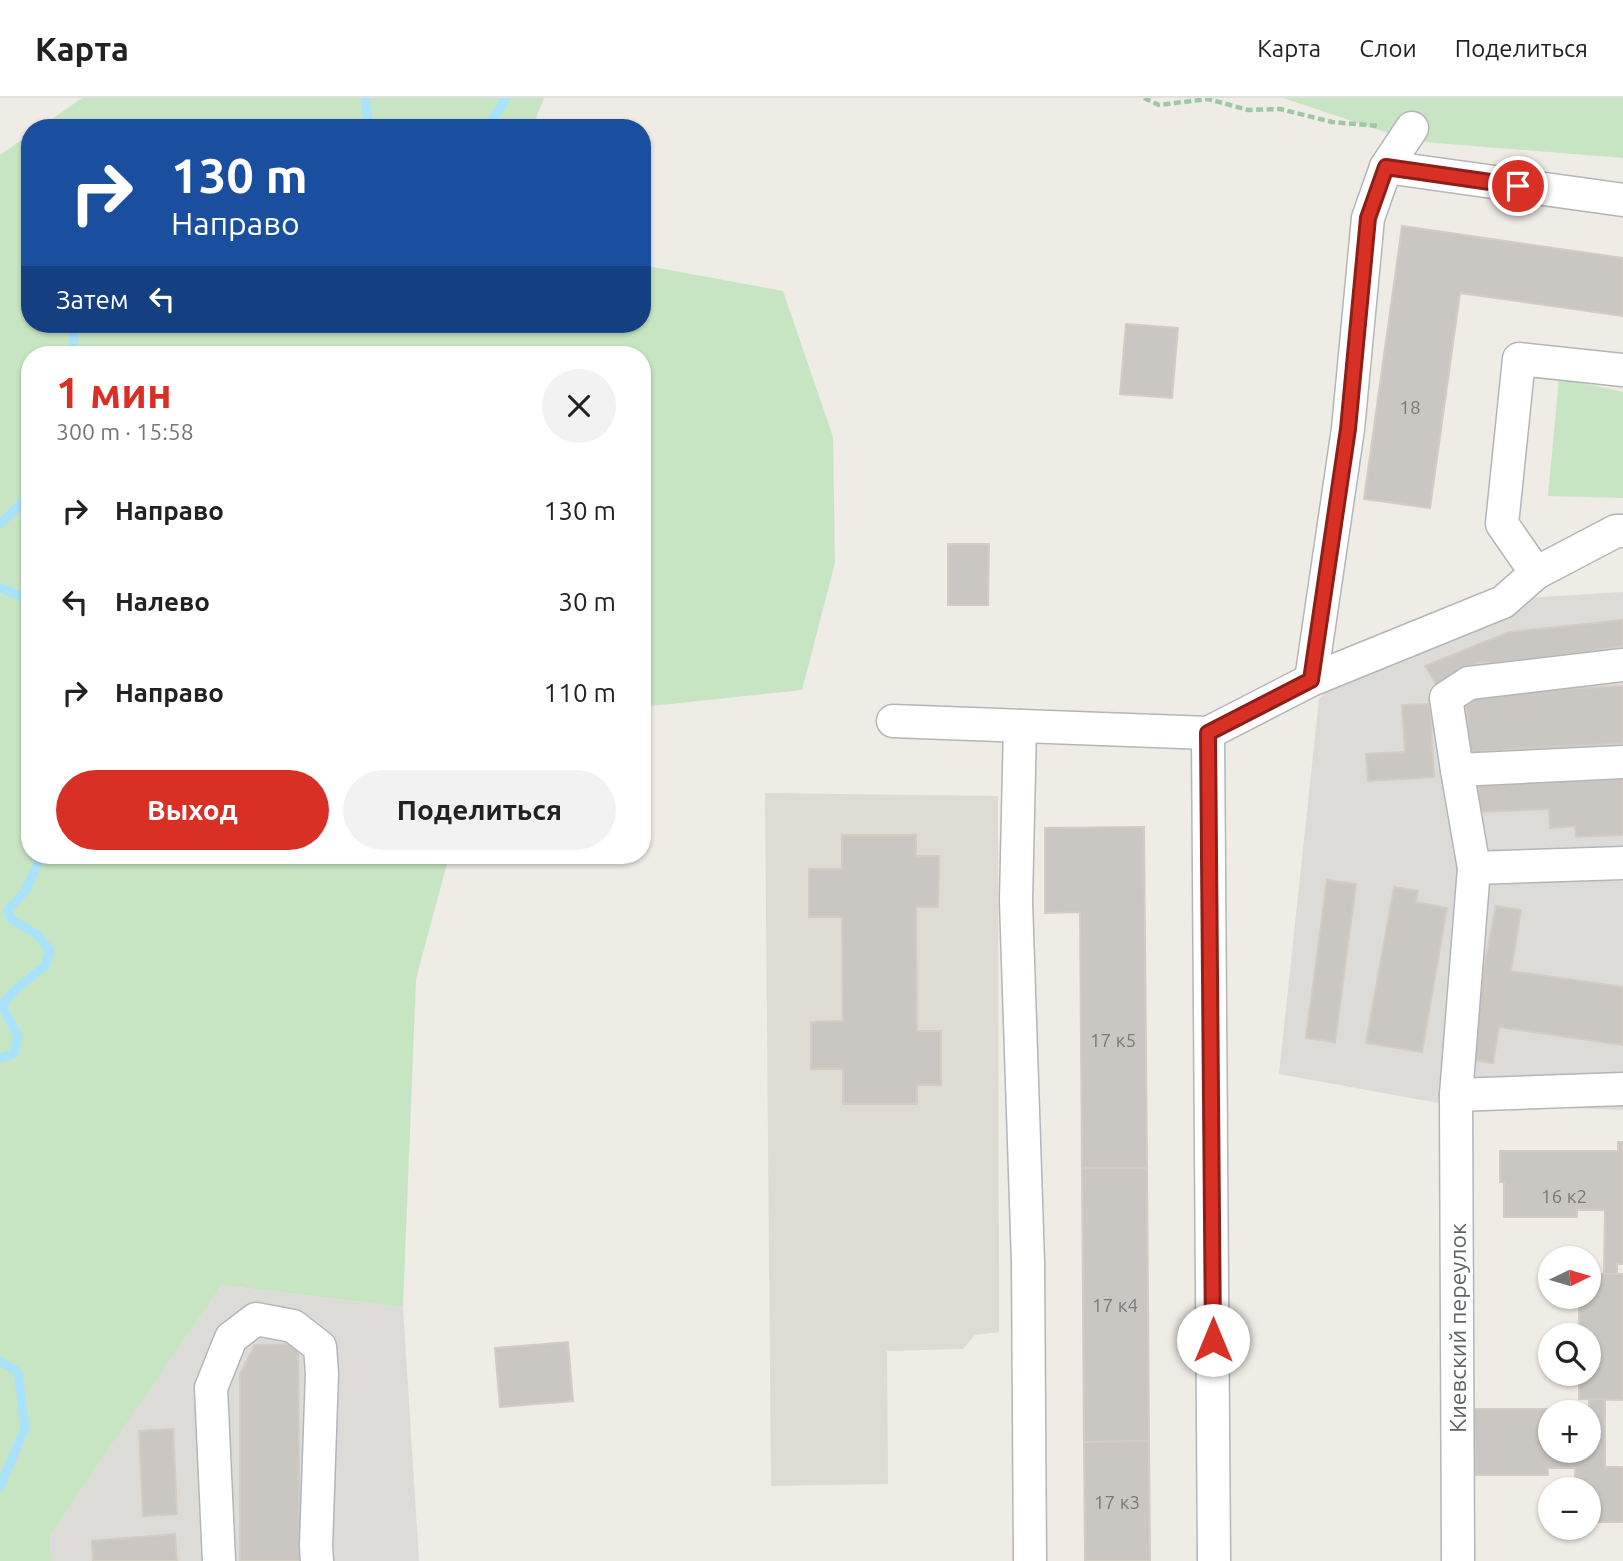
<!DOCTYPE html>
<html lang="ru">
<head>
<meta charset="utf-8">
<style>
  body { margin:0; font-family:Ubuntu,sans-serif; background:#f2f2f2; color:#222; height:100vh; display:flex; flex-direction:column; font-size:26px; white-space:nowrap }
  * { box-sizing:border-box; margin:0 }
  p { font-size:23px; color:#767676 }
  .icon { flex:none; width:38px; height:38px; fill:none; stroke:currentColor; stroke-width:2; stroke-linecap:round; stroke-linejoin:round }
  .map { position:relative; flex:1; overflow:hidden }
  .details { position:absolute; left:21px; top:248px; width:630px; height:518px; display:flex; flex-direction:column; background:#fff; border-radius:28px; box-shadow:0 2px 5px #0004 }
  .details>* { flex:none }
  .hud { position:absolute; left:21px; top:21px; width:630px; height:214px; border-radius:28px; box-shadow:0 2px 5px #0004; background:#1a4fa0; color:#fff; overflow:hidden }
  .needle { width:46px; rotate:85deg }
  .buttons { position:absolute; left:1538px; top:1148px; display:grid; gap:14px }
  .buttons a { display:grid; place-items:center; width:63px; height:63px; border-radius:50%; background:#fff; box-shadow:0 2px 5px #0004; font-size:35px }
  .pin { position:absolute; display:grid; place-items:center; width:60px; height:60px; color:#fff; margin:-30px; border:4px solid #fff; border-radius:50%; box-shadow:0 2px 7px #0007 }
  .me { position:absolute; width:77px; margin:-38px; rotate:0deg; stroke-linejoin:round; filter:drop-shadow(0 0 5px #0008) }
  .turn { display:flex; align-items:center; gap:24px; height:147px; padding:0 35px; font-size:32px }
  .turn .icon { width:91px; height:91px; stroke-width:2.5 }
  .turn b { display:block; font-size:49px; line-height:60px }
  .then { display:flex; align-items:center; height:66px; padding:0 35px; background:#0003; gap:14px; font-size:26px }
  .round { display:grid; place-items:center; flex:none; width:74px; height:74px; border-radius:37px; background:#f2f2f2 }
  .summary { display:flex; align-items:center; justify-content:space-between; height:119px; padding:0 35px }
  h1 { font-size:42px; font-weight:700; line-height:52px; color:#d93025 }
  .cta { display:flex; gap:14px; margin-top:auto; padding:14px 35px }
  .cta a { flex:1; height:80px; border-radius:42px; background:#d93025; color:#fff; font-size:28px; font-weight:700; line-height:80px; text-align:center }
  .cta a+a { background:#f2f2f2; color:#222 }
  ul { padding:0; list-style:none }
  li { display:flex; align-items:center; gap:21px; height:91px; padding:0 35px }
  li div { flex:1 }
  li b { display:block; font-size:26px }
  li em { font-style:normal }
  header { display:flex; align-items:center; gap:42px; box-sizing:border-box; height:98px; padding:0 35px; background:#fff; border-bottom:2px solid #e0e0e0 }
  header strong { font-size:33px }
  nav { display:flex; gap:38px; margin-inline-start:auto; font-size:24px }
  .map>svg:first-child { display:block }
  .industrial { fill:#dddbd7 }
  .education { fill:#dedbd3 }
  .green { fill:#c7e5c3 }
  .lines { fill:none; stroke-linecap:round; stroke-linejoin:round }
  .stream { stroke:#a9e2fb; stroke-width:9 }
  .building { fill:#cac6c2; stroke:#d3ccc4; stroke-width:2; fill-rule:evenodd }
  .minor-casing { stroke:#b3b6b9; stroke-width:35 }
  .path { stroke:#9ec8a4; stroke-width:4.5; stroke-dasharray:7 3.5; stroke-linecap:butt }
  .minor { stroke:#fff; stroke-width:32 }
  .route-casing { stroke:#8d1f18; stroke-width:18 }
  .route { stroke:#d93025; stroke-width:12 }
  .labels { text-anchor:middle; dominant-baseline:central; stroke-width:6; stroke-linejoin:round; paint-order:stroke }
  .number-label { font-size:19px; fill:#787b7c }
  .street-label { font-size:23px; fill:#5d6265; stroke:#fff }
</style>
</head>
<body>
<header>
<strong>Карта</strong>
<nav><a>Карта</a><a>Слои</a><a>Поделиться</a></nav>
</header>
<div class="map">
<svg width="1623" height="1463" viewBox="0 0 1623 1463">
  <rect width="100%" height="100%" fill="#efebe5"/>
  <g class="industrial">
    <polygon points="1623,494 1623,1012 1438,1005 1279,976 1319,601 1335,585 1525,500"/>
    <polygon points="222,1187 403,1209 419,1463 51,1463 50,1437"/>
  </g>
  <polygon class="education" points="765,695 998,698 999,1234 975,1237 963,1251 887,1253 888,1386 771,1388"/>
  <g class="green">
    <polygon points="82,0 544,0 532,30 39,30"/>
    <polygon points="1283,0 1623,0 1623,60 1412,43"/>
    <polygon points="30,36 30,226 642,226 642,167 783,193 833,339 835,465 802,592 642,609 642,257 30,257 30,758 449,758 416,881 403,1209 222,1187 50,1437 51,1463 0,1463 0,57"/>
    <polygon points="1559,280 1623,294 1623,400 1548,398"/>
  </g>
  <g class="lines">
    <g class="stream">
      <polyline points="365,0 369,30"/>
      <polyline points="487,30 506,0"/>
      <polyline points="72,257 75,226"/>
      <polyline points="0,426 24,403 30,375"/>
      <polyline points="0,490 30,502"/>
      <polyline points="0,960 14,956 18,938 2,907 16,891 45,868 50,853 38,837 11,821 8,812 26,792 41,758"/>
      <polyline points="0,1263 18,1274 25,1330 0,1389"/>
    </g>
  </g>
  <g class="building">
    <polygon points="1402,128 1623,160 1623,218 1460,195 1430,410 1364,401"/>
    <polygon points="1126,226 1178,230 1172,300 1120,296"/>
    <polygon points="948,446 989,446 988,507 948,507"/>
    <polygon points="1623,522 1623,548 1505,566 1478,564 1440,592 1425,568 1509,534"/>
    <polygon points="1623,588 1623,645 1469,654 1466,596"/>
    <polygon points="1430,606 1434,679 1368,683 1366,656 1405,654 1402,607"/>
    <polygon points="1623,679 1623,737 1576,739 1575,728 1550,730 1549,711 1479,714 1478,685"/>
    <polygon points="1144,729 1147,1070 1082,1070 1080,814 1045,815 1045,730"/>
    <polygon points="842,737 916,737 916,758 939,758 938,809 916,809 917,933 941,933 941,987 917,987 917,1006 843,1006 843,971 811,971 811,924 843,923 842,819 809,819 809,771 842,771"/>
    <polygon points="1327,782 1356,786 1335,944 1306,940"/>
    <polygon points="1394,789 1418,793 1416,804 1447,810 1422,954 1366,945"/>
    <polygon points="1496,808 1521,812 1511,873 1623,889 1623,947 1499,929 1493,965 1466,961"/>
    <polygon points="1618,1044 1623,1044 1623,1166 1617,1166 1617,1176 1604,1176 1605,1112 1577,1112 1577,1119 1504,1119 1504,1084 1500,1084 1500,1053 1618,1053"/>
    <polygon points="1082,1070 1147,1070 1149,1343 1084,1344"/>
    <polygon points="1589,1176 1623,1176 1623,1302 1579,1301 1579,1276 1589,1276 1589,1237 1579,1237 1579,1199 1589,1199"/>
    <polygon points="568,1244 573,1303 500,1309 495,1250"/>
    <polygon points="298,1246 300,1463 240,1463 240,1276 255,1247"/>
    <path d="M1589,1301H1605V1369H1623V1424H1589V1391H1575V1370H1548V1377H1475V1342H1471V1311H1589ZM1550,1314H1589V1353H1550Z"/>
    <polygon points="173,1331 177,1416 143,1418 139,1333"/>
    <polygon points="1149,1343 1150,1463 1085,1463 1084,1344"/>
    <polygon points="175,1436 177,1463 93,1463 92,1443"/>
  </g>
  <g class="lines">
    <defs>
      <g id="minor">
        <polyline points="1386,69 1623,102"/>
        <polyline points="1536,475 1502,426 1519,261 1623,272"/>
        <polyline points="1623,567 1469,585 1446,600 1457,672 1623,664"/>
        <polyline points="1311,582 1348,331 1368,120 1386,69 1412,30"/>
        <polyline points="893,623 1208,635 1311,582 1503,504 1536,475 1616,433 1623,433"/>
        <polyline points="1020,628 1016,803 1028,1164 1030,1463"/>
        <polyline points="1208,635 1214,1463"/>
        <polyline points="1457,672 1474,770 1623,765"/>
        <polyline points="1456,997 1623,991"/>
        <polyline points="219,1463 211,1290 231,1240 256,1221 293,1228 320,1249 322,1275 316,1448 317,1463"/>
        <polyline points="1458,1463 1456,997 1474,770"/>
      </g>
    </defs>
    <use href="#minor" class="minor-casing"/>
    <polyline class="path" points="1144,0 1159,7 1208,1 1248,12 1280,11 1332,24 1379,28"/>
    <use href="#minor" class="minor"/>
  </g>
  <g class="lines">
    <defs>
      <polyline id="route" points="1213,1242 1208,635 1311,582 1348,331 1368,120 1386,69 1518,88"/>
    </defs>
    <use href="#route" class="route-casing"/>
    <use href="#route" class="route"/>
  </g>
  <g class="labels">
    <g class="number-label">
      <text x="1410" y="309">18</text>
      <text x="1113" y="942">17 к5</text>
      <text x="1564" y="1098">16 к2</text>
      <text x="1115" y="1207">17 к4</text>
      <text x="1117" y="1404">17 к3</text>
    </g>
    <g class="street-label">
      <text transform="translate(1457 1230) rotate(-90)">Киевский переулок</text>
    </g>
  </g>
</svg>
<div class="buttons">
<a><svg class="needle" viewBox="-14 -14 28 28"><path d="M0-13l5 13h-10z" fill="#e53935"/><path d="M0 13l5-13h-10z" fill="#767676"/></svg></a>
<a><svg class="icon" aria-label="search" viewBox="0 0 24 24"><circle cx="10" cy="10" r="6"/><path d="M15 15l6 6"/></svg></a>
<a>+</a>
<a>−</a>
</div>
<div class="pin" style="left:1518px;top:88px;background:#d93025"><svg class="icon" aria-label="arrive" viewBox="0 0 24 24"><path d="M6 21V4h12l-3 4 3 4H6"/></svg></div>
<svg class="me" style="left:1213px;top:1242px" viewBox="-20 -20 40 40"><circle r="19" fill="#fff"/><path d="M0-13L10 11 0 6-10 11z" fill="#d93025"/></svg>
<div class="hud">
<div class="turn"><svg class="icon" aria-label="right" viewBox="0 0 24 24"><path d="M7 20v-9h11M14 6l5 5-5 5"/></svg><div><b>130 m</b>Направо</div></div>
<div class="then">Затем<svg class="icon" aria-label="left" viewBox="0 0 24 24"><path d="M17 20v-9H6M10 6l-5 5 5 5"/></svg></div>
</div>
<section class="details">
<div class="summary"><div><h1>1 мин</h1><p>300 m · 15:58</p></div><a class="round"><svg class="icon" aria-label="close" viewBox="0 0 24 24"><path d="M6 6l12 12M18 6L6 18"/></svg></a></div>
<ul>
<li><svg class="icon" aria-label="right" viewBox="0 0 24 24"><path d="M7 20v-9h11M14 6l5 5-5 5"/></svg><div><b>Направо</b></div><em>130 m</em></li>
<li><svg class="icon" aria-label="left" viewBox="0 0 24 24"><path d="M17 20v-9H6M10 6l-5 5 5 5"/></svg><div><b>Налево</b></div><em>30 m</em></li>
<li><svg class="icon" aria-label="right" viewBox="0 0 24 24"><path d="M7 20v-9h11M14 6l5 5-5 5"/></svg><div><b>Направо</b></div><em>110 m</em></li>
</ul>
<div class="cta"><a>Выход</a><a>Поделиться</a></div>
</section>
</div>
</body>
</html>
